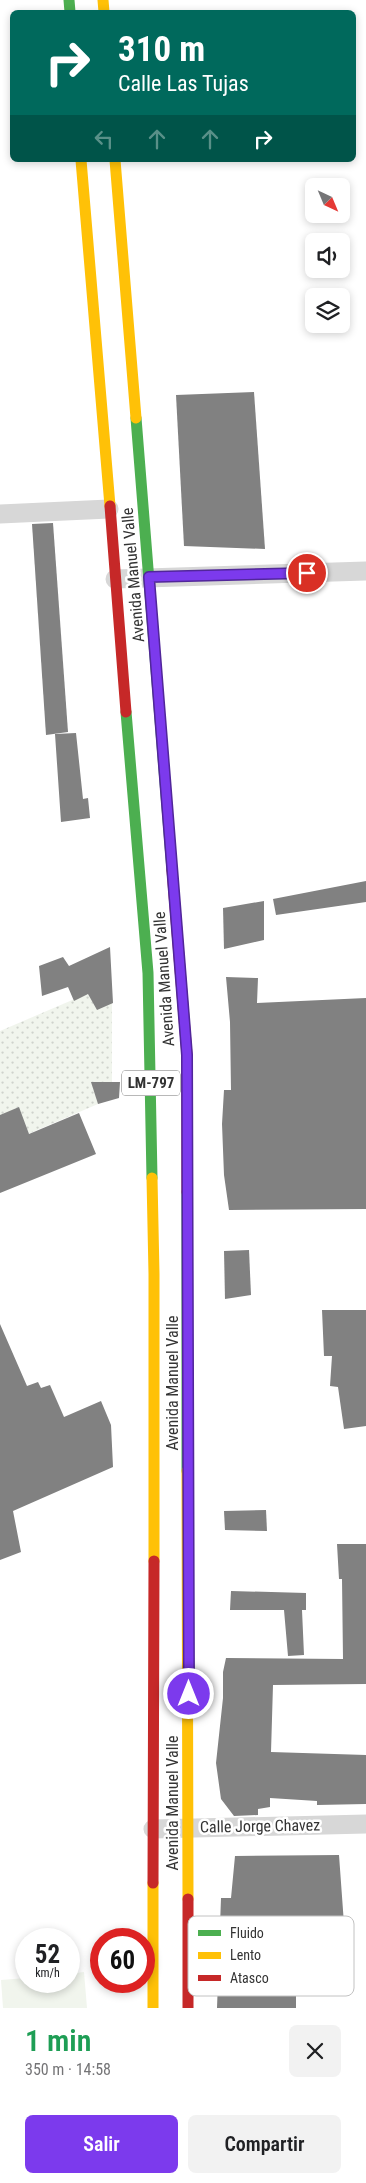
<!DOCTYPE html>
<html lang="es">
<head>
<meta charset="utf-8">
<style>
  body { margin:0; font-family:"Roboto Condensed",sans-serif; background:#f2f2f2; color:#202124; height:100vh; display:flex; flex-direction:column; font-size:19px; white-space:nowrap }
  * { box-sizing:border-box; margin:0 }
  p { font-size:16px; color:#757577 }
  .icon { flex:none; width:28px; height:28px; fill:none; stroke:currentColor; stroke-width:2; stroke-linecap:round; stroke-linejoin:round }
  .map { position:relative; height:2008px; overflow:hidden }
  .drawer { display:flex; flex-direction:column; background:#fff; flex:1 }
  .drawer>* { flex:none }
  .top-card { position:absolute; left:10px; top:10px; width:346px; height:152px; border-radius:8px; box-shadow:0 2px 8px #0003; background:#00695c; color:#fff; overflow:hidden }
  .needle { width:32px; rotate:136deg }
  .fabs { position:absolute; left:305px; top:178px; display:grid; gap:10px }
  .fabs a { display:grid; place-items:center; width:45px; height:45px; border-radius:8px; background:#fff; box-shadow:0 2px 8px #0003; font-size:25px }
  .speed { position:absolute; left:15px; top:1928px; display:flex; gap:10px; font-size:25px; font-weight:700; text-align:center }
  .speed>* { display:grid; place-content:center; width:65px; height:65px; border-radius:50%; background:#fff; box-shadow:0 2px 8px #0003; line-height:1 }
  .speed small { font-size:12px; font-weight:400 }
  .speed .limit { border:8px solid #d22; background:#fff; color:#111 }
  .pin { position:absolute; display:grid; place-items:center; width:42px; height:42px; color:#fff; margin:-21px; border:2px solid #fff; border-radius:50%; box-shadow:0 1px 5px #0007 }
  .me { position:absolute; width:55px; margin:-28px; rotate:0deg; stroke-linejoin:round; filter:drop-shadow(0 0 4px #0008) }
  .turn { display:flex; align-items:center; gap:18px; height:105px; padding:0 25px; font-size:22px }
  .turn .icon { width:65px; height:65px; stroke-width:2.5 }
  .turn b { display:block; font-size:35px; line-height:42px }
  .lanes { display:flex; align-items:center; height:48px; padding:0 25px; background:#0003; justify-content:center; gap:25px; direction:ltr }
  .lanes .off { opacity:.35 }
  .round { display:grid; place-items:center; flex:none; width:52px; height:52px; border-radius:8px; background:#f2f2f2 }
  .overview { display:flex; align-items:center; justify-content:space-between; height:85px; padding:0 25px }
  h1 { font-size:30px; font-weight:600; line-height:38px; color:#1e9e55 }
  .action { display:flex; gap:10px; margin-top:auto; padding:10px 25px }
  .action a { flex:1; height:58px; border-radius:8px; background:#7c3aed; color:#fff; font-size:20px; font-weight:600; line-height:58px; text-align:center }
  .action a+a { background:#f2f2f2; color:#202124 }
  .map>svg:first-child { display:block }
  .park { fill:url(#park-dots) }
  .pitch { fill:#f1f5ed }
  .building { fill:#818181 }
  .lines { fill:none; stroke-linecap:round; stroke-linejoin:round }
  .street { stroke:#d7d7d7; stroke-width:19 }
  .fast { stroke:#4caf50; stroke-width:11 }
  .slow { stroke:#ffc107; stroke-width:11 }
  .jam { stroke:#c62828; stroke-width:11 }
  .route-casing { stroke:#51269a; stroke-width:12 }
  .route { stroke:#7c3aed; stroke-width:9 }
  .labels { text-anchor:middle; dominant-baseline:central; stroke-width:5; stroke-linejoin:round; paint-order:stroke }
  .shield { fill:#fff; stroke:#707070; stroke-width:1 }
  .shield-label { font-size:15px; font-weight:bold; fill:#333 }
  .street-label { font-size:16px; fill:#333; stroke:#fff }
  .key { fill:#fff; stroke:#c2c2c2; stroke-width:1 }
  .key-label { font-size:14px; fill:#333 }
</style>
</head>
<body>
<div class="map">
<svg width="366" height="2008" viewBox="0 0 366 2008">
  <defs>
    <pattern id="park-dots" width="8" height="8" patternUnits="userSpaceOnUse" patternTransform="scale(1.25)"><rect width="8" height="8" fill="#f1f5ed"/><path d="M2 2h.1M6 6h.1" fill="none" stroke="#cfd2cc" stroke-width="1.8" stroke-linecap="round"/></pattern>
  </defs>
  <rect width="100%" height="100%" fill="#fff"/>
  <polygon class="park" points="112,983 112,1098 0,1146 0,1031"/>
  <polygon class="pitch" points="84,1972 87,2008 3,2008 1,1980 26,1978 26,1981 69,1981 69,1974"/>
  <g class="building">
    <polygon points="254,392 265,549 184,546 176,395"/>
    <polygon points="53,523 68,732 46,735 32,524"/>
    <polygon points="76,733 83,799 88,798 90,818 61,822 55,734"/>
    <polygon points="366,881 366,902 276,915 273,899"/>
    <polygon points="264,901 264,940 224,949 223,908"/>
    <polygon points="110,947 113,1003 97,1010 88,994 74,1001 68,987 42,996 39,966 63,957 69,966"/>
    <polygon points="226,977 258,978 257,1003 366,998 366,1209 229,1210 224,1175 222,1124 224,1090 231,1090 230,1022"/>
    <polygon points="91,1082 120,1082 119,1098 98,1104"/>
    <polygon points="19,1107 29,1134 79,1113 96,1154 0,1193 0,1115"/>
    <polygon points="249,1250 251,1295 225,1299 224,1251"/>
    <polygon points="322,1310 366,1310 366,1426 344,1429 338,1387 330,1386 332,1356 324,1356"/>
    <polygon points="0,1324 27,1386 38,1382 41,1388 50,1385 64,1417 101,1401 111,1425 113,1467 13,1511 21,1552 0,1560"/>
    <polygon points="266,1510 267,1531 225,1530 224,1511"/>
    <polygon points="337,1544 366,1544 366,1684 273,1685 271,1752 366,1755 366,1804 317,1805 317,1801 270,1798 270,1807 258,1809 258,1815 234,1816 221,1799 216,1763 223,1698 223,1672 226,1658 343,1659 342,1579 339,1579"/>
    <polygon points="231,1591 306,1593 306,1610 302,1610 304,1655 288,1656 284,1610 230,1610"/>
    <polygon points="339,1855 344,1924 332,1923 334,1954 277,1953 276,1989 296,1989 296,2008 217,2008 221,1898 231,1898 235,1856"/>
  </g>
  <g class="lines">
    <g class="street">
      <polyline points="0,514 109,509"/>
      <polyline points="115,579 366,571"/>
      <polyline points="153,1829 366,1824"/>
    </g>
    <g class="fast">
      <polyline points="69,0 70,12"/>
      <polyline points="136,418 172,870"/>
      <polyline points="126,712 148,973 152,1178"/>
      <polyline points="187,1192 187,1471"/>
    </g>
    <g class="slow">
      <polyline points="103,0 104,12"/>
      <polyline points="81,160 110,506"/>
      <polyline points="115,160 136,418"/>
      <polyline points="152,1178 154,1274 154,1561"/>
      <polyline points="187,1471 188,1899"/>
      <polyline points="153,2008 153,1883"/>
    </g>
    <g class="jam">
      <polyline points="110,506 126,712"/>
      <polyline points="172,870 187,1055 187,1192"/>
      <polyline points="153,1883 154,1561"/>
      <polyline points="188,1899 188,2008"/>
    </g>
  </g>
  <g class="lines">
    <defs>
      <polyline id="route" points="189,1694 187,1055 149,577 307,573"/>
    </defs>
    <use href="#route" class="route-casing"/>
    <use href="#route" class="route"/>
  </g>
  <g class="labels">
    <rect class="shield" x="122" y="1070.5" width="58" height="25" rx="4"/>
    <g class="shield-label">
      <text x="151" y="1083">LM-797</text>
    </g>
    <g class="street-label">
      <text transform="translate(133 575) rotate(-95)">Avenida Manuel Valle</text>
      <text transform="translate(164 979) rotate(-94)">Avenida Manuel Valle</text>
      <text transform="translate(172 1383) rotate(-90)">Avenida Manuel Valle</text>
      <text transform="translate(172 1803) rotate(-90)">Avenida Manuel Valle</text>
      <text transform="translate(260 1826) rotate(-1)">Calle Jorge Chavez</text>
    </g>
  </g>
  <rect x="188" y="1916" width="166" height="80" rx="8" class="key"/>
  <rect x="198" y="1930" width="23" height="6" fill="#4caf50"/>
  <rect x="198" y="1952" width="23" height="7" fill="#ffc107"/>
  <rect x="198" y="1975" width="23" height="6" fill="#c62828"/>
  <g class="key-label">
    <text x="230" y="1938">Fluido</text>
    <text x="230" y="1960">Lento</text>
    <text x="230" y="1983">Atasco</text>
  </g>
</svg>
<div class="fabs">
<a><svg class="needle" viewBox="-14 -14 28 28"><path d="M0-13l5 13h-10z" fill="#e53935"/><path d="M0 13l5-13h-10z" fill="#757577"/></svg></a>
<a><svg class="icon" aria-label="sound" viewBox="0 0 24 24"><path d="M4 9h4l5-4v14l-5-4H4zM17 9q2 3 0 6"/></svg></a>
<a><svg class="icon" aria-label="layers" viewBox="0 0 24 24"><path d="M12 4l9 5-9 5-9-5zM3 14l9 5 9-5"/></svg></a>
</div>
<div class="speed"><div>52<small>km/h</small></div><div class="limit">60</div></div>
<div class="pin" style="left:307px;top:573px;background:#d93025"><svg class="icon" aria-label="arrive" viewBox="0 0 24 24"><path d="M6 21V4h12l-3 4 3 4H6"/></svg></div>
<svg class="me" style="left:189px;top:1694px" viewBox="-20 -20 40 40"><circle r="17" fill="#7c3aed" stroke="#fff" stroke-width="3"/><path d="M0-11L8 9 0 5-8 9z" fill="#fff"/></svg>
<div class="top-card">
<div class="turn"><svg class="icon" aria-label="right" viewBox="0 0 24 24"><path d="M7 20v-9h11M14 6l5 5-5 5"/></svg><div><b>310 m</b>Calle Las Tujas</div></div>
<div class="lanes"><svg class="icon off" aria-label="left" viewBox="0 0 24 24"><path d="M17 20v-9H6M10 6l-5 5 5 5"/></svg><svg class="icon off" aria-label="ahead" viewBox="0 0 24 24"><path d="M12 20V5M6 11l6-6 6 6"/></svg><svg class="icon off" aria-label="ahead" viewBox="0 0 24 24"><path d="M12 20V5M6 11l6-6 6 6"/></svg><svg class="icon" aria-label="right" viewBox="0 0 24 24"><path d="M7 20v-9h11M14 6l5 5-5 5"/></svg></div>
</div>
</div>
<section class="drawer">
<div class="overview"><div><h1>1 min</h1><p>350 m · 14:58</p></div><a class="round"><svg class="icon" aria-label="close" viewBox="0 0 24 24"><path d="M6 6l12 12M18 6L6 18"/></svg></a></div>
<div class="action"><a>Salir</a><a>Compartir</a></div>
</section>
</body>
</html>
